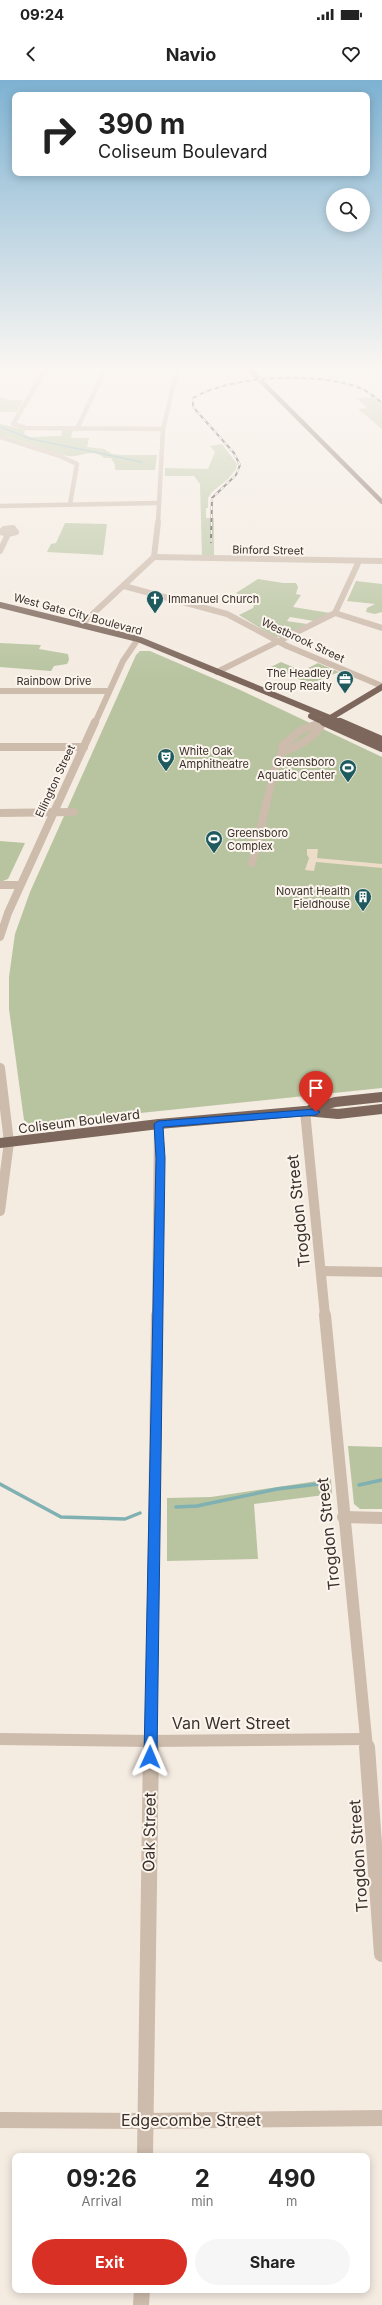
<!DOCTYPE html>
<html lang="en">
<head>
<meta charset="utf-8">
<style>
  body { margin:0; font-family:Inter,sans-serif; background:#f6f6f6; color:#222; height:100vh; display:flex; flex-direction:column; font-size:15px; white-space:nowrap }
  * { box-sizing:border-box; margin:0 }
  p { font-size:13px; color:#767676 }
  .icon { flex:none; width:22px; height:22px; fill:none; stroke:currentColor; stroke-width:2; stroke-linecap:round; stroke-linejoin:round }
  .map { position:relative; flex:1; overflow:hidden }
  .sheet { position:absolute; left:12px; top:2073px; width:358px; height:140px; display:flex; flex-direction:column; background:#fff; border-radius:8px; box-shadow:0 2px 10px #0003 }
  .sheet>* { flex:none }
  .hud { position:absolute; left:12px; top:12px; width:358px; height:84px; border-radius:8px; box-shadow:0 2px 10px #0003; background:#fff; color:#222; overflow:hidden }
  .buttons { position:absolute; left:326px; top:108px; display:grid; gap:8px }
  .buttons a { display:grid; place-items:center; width:44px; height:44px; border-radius:50%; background:#fff; box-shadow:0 2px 10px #0003; font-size:20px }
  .pin { position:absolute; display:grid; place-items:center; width:34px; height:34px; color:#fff; margin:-41px -17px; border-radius:50% 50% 50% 0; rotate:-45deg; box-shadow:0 0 4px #0007 }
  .pin .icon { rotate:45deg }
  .me { position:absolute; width:44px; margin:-22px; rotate:1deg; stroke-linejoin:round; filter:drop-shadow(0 0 3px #0008) }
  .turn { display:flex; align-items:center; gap:14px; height:84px; padding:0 20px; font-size:18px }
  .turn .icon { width:52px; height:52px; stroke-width:2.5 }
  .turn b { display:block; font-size:28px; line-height:34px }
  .eta { display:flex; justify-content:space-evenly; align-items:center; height:68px; text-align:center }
  .eta b { font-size:24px; font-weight:700; line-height:28px }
  .cta { display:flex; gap:8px; margin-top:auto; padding:8px 20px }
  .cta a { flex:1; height:46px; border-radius:24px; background:#d93025; color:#fff; font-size:16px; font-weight:700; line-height:46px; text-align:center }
  .cta a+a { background:#f6f6f6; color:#222 }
  .status { display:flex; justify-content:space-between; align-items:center; height:28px; padding:0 20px; background:#fff; direction:ltr }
  .status svg { height:11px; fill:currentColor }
  header { display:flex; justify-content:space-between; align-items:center; height:52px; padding:0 20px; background:#fff; font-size:18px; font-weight:700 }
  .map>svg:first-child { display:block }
  .green { fill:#b8c4a0 }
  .plaza { fill:#ecdcc8 }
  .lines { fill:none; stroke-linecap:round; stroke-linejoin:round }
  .stream-far1 { stroke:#7fb0b2; stroke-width:1.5 }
  .stream { stroke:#7fb0b2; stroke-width:3.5 }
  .minor-far5 { stroke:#cdbbac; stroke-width:4.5 }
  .minor-far4 { stroke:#cdbbac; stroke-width:6 }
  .minor-far3 { stroke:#cdbbac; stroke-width:8 }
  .minor-far2 { stroke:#cdbbac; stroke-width:10 }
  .minor-far1 { stroke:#cdbbac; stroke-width:12 }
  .minor { stroke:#cdbbac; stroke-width:16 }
  .major-far3 { stroke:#7d675c; stroke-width:4.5 }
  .major-far2 { stroke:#7d675c; stroke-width:6 }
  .major-far1 { stroke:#7d675c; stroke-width:8 }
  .major { stroke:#7d675c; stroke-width:10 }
  .rail-casing { stroke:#3b302b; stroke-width:2 }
  .rail { stroke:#fbf5ee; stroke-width:1.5; stroke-dasharray:4; stroke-linecap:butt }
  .route { fill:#1a73e8; stroke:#114b97 }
  .labels { text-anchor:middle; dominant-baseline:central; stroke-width:4; stroke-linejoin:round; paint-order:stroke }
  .far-street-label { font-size:11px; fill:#3b302b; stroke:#fbf5ee }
  .far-poi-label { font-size:11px; fill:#3b302b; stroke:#fbf5ee; text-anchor:start }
  .street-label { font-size:13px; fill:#3b302b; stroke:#fbf5ee }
  .near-street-label { font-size:16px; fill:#3b302b; stroke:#fbf5ee }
</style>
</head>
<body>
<div class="status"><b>09:24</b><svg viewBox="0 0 49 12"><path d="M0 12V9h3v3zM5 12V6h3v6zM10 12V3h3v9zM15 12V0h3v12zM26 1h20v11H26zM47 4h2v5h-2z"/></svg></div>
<header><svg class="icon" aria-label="back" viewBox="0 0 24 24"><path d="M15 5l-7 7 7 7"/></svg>Navio<svg class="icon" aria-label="heart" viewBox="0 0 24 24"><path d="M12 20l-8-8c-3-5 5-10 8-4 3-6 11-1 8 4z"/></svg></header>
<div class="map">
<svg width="382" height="2225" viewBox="0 0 382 2225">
  <rect width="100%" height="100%" fill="#f4ebe1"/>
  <g class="green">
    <polygon points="0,317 8,320 23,320 17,332 0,332"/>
    <polygon points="372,317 382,326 382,349 358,329 367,328 356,318"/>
    <path d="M0,344L25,350L24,354L30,357L61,356L62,350H73L71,358H89L87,367L104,369L112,374L121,375H157L155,390H115V385L111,378H104C93,367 81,378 68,376C45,371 23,360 0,355Z"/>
    <polygon points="222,364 237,384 236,389 228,399 212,412 208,418 208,428 206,428 206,438 214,438 214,477 202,477 200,404 194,396 165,396 165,388 208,389 215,372 210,366"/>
    <polygon points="65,443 107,444 103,475 47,472 51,464 56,463"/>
    <polygon points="258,499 283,503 296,503 298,507 296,514 301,515 293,527 330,533 314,541 290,537 287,541 307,544 282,557 275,557 239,535 253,528 255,522 236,513"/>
    <polygon points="356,501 382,504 382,532 375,534 366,532 367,528 375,524 347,521"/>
    <polygon points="0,563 41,565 39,569 68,574 69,580 67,584 54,586 51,591 0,587"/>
    <polygon points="140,571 150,571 238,609 382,677 382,1008 34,1044 29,1044 24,1040 9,929 9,897 15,854 30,812 136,575"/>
    <polygon points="281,582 302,591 318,583 339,592 310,604 271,587"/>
    <polygon points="0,761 25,763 8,799 0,802"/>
    <polygon points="348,1366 382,1367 382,1429 360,1429 354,1424"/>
    <polygon points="331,1399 332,1414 254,1424 258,1479 167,1481 167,1418 211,1417"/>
  </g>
  <polygon class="plaza" points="307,769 318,769 317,778 382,784 382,788 316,782 314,791 305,790 309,778 307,775"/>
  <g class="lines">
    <polyline class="stream-far1" points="0,347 31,359 142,382"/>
    <g class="stream">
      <polyline points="0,1404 61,1437 125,1439 140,1433"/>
      <polyline points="359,1405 382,1400"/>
      <polyline points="176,1427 197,1426 277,1409 327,1403"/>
    </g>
    <g class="minor-far5">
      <polyline points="47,287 13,344 26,348 163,349"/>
      <polyline points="77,349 106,287"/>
      <polyline points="0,357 60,376 77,384 70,424"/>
      <polyline points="0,426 158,423"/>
      <polyline points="158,443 163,349 178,287"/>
    </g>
    <g class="minor-far4">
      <polygon points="13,448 16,452 8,454 1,452 4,449"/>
      <polyline points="0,471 8,454"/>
      <polyline points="154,477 382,481"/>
      <polyline points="124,506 227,534 287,566 382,606"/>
      <polyline points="335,533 382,548"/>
      <polyline points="82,544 154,477 158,442"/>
      <polyline points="217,592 335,533 359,481"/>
      <polyline points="0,611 109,611"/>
      <polyline points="95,643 123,581 138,559"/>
      <polyline points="319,643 323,643"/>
    </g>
    <g class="minor-far3">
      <path d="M323,642C316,657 298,667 283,671L282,666L301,650Z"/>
      <polyline points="0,667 84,667"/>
      <polyline points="0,733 74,732"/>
      <polyline points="252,783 275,688 283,671"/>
      <polyline points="0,805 20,805"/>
      <polyline points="0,857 8,833 95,642"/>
    </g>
    <g class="minor-far2">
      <polyline points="0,988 9,1062 0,1131"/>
      <polyline points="305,1031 325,1236"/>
      <polyline points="321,1191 382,1192"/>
      <polyline points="157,1236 159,1044"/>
    </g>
    <g class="minor-far1">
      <polyline points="325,1235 367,1668"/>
      <polyline points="343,1437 382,1438"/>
      <polyline points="0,1659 150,1661 366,1659"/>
      <polyline points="151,1668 157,1235"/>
    </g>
    <g class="minor">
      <polyline points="367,1667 382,1874"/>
      <polyline points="0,2040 145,2041 382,2038"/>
      <polyline points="145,2076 151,1667"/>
      <polyline points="141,2225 142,2210"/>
    </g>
    <g class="major-far3">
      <polyline points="166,287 210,287"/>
      <polyline points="247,287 382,422"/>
    </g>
    <g class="major-far2">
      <polyline points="0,525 138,559 342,643"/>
      <polyline points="311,636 326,643"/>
      <polyline points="327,640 382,607"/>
    </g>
    <g class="major-far1">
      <polyline points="324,642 382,668"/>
      <polyline points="340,642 382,660"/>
    </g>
    <g class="major">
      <polyline points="311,1029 335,1022 382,1017"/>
      <polyline points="0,1063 159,1044 305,1031 338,1034 382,1029"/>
    </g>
    <defs>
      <path id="rail" d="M211,462L212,418L236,395L240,385L234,373L193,327V318C231,295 321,291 362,309C369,312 376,318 382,323"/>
    </defs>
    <use href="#rail" class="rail-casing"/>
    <use href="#rail" class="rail"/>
  </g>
  <linearGradient id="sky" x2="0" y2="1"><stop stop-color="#7eb2d2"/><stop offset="0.48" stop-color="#faf6f2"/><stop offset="1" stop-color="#faf6f2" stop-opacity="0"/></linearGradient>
  <rect width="382" height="599" fill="url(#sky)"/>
  <polygon class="route" points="316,1029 320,1032 316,1035 163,1047 165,1078 157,1677 155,1681 150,1683 146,1681 144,1677 156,1078 154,1044 158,1041"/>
  <defs>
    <symbol id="church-pin" viewBox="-11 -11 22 30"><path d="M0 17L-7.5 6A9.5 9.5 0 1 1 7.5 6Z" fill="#1f5a5e" stroke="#fbf5ee"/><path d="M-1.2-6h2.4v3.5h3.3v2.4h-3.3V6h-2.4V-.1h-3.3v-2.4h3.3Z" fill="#fff"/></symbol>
    <symbol id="office-pin" viewBox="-11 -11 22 30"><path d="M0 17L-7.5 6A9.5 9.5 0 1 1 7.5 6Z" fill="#1f5a5e" stroke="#fbf5ee"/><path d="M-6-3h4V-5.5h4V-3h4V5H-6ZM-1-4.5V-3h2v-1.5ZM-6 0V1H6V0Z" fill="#fff"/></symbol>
    <symbol id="theatre-pin" viewBox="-11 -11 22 30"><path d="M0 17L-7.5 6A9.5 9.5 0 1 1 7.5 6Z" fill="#1f5a5e" stroke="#fbf5ee"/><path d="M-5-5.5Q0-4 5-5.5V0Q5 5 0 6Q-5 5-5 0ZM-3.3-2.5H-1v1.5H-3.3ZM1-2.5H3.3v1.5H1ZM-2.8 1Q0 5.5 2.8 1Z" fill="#fff"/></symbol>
    <symbol id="stadium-pin" viewBox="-11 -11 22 30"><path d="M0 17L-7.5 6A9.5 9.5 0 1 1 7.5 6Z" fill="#1f5a5e" stroke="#fbf5ee"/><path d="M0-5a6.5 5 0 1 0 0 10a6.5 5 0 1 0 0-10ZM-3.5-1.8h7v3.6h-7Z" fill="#fff"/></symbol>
    <symbol id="building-pin" viewBox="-11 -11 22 30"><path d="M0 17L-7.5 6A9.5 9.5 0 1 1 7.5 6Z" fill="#1f5a5e" stroke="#fbf5ee"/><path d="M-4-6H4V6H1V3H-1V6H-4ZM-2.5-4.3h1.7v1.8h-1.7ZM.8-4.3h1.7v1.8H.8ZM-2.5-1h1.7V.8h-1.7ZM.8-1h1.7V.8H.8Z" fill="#fff"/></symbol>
  </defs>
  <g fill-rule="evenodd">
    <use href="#church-pin" x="145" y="509" width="20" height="27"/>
    <use href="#office-pin" x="335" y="589" width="20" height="27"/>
    <use href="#theatre-pin" x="156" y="667" width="20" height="27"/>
    <use href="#stadium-pin" x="338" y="678" width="20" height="27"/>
    <use href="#stadium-pin" x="204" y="749" width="20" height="27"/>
    <use href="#building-pin" x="353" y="807" width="20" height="27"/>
  </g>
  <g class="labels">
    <g class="far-street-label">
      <text transform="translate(268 470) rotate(1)">Binford Street</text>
      <text transform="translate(78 534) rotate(15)">West Gate City Boulevard</text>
      <text transform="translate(303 560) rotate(25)">Westbrook Street</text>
      <text x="54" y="601">Rainbow Drive</text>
      <text transform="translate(55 701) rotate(-65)">Ellington Street</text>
    </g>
    <g class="far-poi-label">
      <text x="168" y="519">Immanuel Church</text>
      <text x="332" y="593" text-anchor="end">The Headley<tspan x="332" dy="13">Group Realty</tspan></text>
      <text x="179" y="671">White Oak<tspan x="179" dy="13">Amphitheatre</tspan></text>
      <text x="335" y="682" text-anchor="end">Greensboro<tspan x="335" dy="13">Aquatic Center</tspan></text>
      <text x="227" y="753">Greensboro<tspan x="227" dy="13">Complex</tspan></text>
      <text x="350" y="811" text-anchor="end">Novant Health<tspan x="350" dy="13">Fieldhouse</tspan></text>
    </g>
    <g class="street-label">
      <text transform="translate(79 1041) rotate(-7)">Coliseum Boulevard</text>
    </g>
    <g class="near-street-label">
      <text transform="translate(298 1131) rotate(-96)">Trogdon Street</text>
      <text transform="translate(328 1454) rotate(-96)">Trogdon Street</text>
      <text x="231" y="1643">Van Wert Street</text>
      <text transform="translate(149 1752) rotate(-89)">Oak Street</text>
      <text transform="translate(358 1776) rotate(-94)">Trogdon Street</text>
      <text x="191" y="2040">Edgecombe Street</text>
    </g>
  </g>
</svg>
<div class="buttons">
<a><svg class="icon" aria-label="search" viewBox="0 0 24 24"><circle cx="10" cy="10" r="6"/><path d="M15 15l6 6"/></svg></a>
</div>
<div class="pin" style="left:316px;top:1032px;background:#d93025"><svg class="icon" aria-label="arrive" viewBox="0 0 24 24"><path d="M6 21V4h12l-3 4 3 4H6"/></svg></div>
<svg class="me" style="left:150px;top:1677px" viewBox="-20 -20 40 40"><path d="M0-17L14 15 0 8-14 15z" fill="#1a73e8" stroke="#fff" stroke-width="4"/></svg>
<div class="hud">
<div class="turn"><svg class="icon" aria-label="right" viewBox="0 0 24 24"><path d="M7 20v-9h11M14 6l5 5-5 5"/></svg><div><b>390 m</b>Coliseum Boulevard</div></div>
</div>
<section class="sheet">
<div class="eta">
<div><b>09:26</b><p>Arrival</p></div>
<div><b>2</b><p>min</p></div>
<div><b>490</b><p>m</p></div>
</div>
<div class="cta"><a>Exit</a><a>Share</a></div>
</section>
</div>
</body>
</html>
